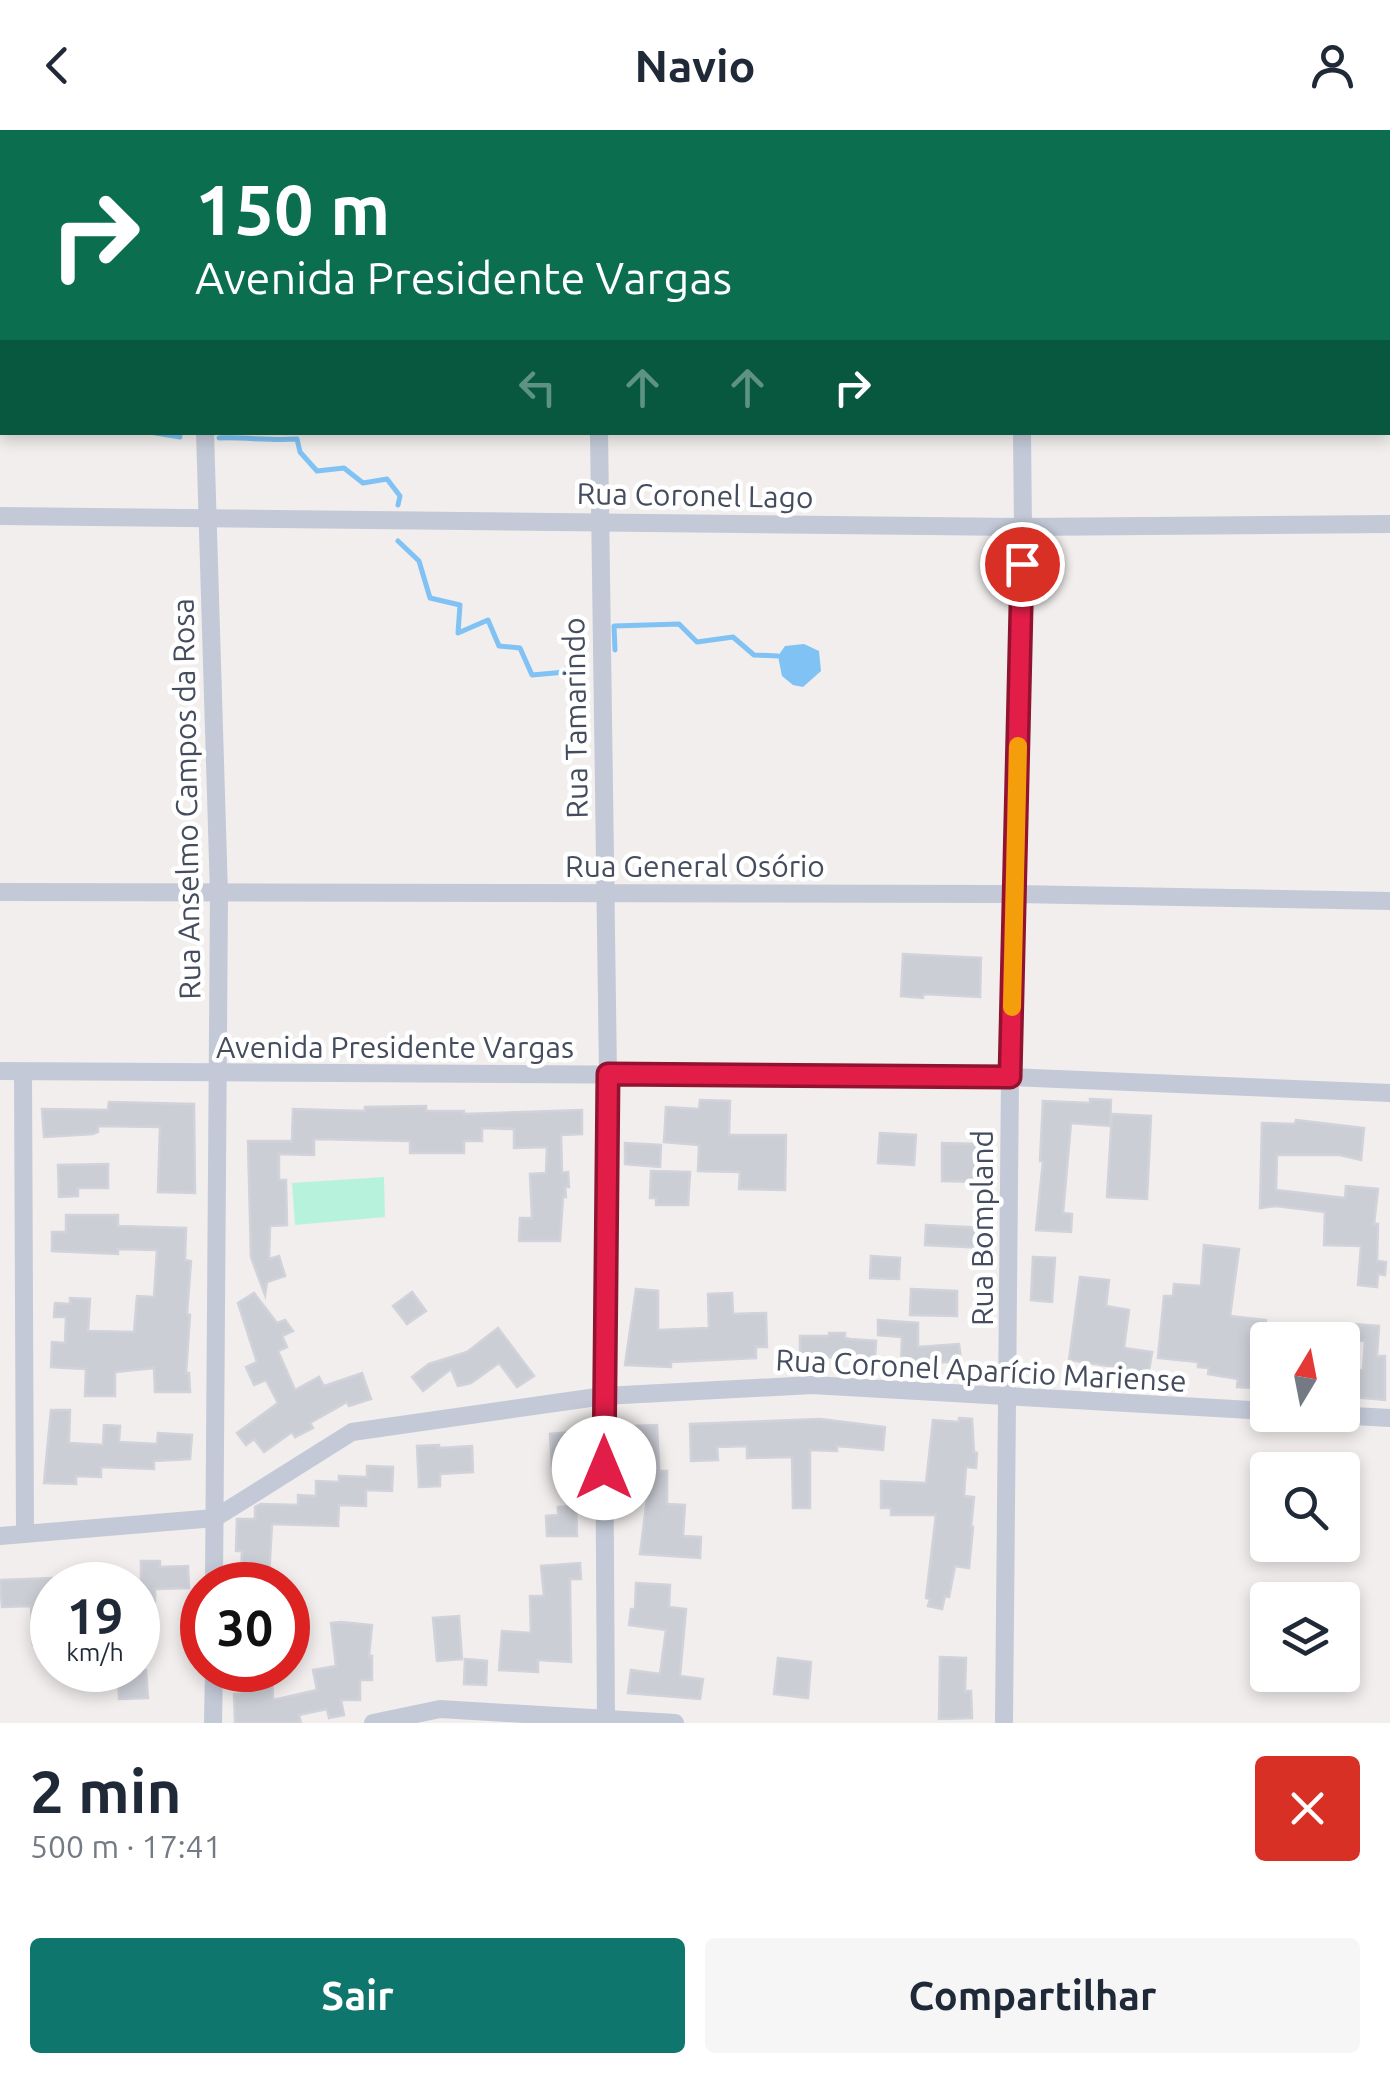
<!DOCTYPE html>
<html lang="pt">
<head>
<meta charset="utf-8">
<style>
  body { margin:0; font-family:Ubuntu,sans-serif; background:#f6f6f7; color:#1f2937; height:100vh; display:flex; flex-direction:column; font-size:38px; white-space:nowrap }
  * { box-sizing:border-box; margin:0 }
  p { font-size:32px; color:#747a83 }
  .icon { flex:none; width:55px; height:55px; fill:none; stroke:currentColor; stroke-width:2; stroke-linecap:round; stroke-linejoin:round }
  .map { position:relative; height:1593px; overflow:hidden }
  .side { display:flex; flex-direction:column; background:#fff; flex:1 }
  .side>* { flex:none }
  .guide { position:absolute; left:0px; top:0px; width:1390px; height:305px; box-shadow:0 5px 15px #0003; background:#0b6e4f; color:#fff; overflow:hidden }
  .needle { width:65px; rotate:10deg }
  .controls { position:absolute; left:1250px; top:1192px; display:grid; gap:20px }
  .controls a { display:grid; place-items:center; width:110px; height:110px; border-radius:10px; background:#fff; box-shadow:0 5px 15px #0003; font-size:50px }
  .speed { position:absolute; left:30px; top:1432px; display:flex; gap:20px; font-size:50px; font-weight:700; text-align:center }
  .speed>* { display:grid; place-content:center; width:130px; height:130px; border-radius:50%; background:#fff; box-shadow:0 5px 15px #0003; line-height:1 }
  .speed small { font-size:25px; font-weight:400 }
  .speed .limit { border:15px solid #d22; background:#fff; color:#111 }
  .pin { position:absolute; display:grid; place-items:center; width:85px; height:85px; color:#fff; margin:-42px; border:5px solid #fff; border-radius:50%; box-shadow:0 2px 10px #0007 }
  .me { position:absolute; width:110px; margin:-55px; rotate:0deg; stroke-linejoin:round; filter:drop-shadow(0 0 8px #0008) }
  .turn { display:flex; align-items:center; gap:35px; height:210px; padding:0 30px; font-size:45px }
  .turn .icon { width:130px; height:130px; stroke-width:2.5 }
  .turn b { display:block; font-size:70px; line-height:85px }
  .lanes { display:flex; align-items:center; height:95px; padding:0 30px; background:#0003; justify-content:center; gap:50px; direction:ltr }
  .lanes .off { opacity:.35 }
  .round { display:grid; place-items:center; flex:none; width:105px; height:105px; border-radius:10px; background:#f6f6f7 }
  .head { display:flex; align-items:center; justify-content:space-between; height:170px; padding:0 30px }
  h1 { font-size:60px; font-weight:700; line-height:75px }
  .button { display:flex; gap:20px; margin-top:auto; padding:20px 30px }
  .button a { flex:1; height:115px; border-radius:10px; background:#0f766e; color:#fff; font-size:40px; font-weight:700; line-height:115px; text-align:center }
  .button a+a { background:#f6f6f7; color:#1f2937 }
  header { display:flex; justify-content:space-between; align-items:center; height:130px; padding:0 30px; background:#fff; font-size:45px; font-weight:700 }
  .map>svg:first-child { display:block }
  .green { fill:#b7f3dc }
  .water { fill:#80c2f4 }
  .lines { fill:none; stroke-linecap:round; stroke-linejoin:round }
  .stream { stroke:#80c2f4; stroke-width:5 }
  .building { fill:#ccced6; stroke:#d1d2da; stroke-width:2.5 }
  .street { stroke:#c3c9d7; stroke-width:18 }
  .secondary { stroke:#bec5d9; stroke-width:25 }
  .route-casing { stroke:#92132f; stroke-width:25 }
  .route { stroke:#e11d48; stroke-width:18 }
  .slow { stroke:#f59e0b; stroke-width:18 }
  .labels { text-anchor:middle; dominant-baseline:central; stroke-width:9; stroke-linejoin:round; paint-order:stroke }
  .street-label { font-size:30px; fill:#444c5d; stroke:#fff }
</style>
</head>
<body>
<header><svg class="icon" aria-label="back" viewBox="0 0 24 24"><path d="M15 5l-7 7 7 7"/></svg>Navio<svg class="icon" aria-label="person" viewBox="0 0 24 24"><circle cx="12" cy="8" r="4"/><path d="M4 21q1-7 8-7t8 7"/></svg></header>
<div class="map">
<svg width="1390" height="1593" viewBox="0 0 1390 1593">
  <rect width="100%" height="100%" fill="#f1eeed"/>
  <polygon class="green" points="384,1047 385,1087 295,1095 292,1053"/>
  <polygon class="water" points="804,514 819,521 821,541 803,557 793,555 782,546 778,526 785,516"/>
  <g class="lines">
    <g class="stream">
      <polyline points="0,186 2,188"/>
      <polyline points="150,302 180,307"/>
      <path d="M219,308C245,307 271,311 297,309L300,322L317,341L344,338L363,353L387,349L400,366L398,375"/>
      <polyline points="398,411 419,431 430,468 460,475 458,503 488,490 499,516 520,518 532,545 566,542 569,529 580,526"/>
      <polyline points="615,520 614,496 679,494 697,512 733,507 754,525 778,526"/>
    </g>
  </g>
  <g class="building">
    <polygon points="903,824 981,828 980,867 923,864 923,868 901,866"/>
    <polygon points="1090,969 1111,970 1110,996 1071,993 1063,1083 1072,1084 1071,1102 1036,1100 1043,1031 1040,1031 1043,971 1090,973"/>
    <polygon points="700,970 730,971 729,1005 786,1005 785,1060 739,1059 740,1042 698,1041 699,1015 664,1012 666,977 699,979"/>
    <polygon points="109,972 194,974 195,1063 158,1062 160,997 98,996 98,1002 93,1004 44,1007 42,979 108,980"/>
    <polygon points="426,976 426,981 464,981 464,984 582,980 582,1004 561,1005 562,1043 568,1042 569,1057 565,1057 566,1067 563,1067 560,1111 519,1111 520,1088 532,1088 530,1044 546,1043 547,1017 514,1018 514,999 482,998 482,1011 464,1011 464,1023 410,1023 410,1011 314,1009 314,1025 279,1024 279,1050 286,1050 287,1095 270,1096 269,1129 279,1126 285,1146 267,1152 265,1165 251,1127 248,1011 292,1011 293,979 365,981 365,977"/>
    <polygon points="1112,984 1151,986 1147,1069 1107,1067"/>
    <polygon points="1296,990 1364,998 1361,1030 1340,1025 1277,1025 1276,1060 1345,1068 1346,1056 1378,1059 1374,1094 1378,1094 1377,1131 1386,1132 1385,1145 1378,1144 1377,1157 1358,1155 1361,1116 1324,1115 1325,1082 1276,1076 1260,1078 1262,993 1295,994"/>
    <polygon points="880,1003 916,1005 914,1035 878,1033"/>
    <polygon points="625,1013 661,1015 660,1037 625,1034"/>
    <polygon points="942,1013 979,1014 979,1052 942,1051"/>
    <polygon points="108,1034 108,1058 78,1058 78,1066 59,1067 58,1035"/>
    <polygon points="651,1041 690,1042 688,1075 656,1075 656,1068 650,1068"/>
    <polygon points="66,1085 118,1085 118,1096 186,1098 185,1130 191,1131 187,1184 190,1185 186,1243 189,1243 190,1262 155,1262 154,1238 115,1242 115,1266 85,1266 86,1239 51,1237 52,1212 65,1213 66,1187 54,1187 55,1173 70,1174 70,1168 90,1169 88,1201 134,1202 137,1166 154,1167 157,1120 118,1119 118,1124 52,1121 52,1102 66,1102"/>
    <polygon points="926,1095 986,1098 985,1118 925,1115"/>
    <polygon points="1204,1115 1239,1119 1230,1186 1266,1190 1263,1214 1267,1215 1265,1252 1254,1251 1254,1258 1237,1257 1238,1249 1208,1244 1209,1238 1198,1237 1198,1232 1158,1228 1164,1166 1173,1166 1174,1154 1201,1156"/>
    <polygon points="871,1126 900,1128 899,1149 870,1148"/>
    <polygon points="1033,1127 1055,1128 1052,1172 1031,1170"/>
    <polygon points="1080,1147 1109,1150 1106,1176 1129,1180 1124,1218 1152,1222 1148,1247 1127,1244 1128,1239 1069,1230"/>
    <polygon points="636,1159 658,1161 658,1200 709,1198 708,1164 732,1163 733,1184 766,1183 767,1217 756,1217 756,1228 671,1232 671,1237 625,1235"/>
    <polygon points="911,1159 957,1161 957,1186 910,1185"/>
    <polygon points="412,1162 426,1181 407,1194 393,1176"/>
    <polygon points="254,1163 277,1193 285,1190 293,1201 282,1206 287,1217 278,1221 295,1260 319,1247 324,1256 362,1243 371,1269 349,1276 347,1272 310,1293 313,1298 295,1307 292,1302 264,1322 254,1309 246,1315 237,1303 278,1273 266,1250 254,1255 246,1237 257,1232 238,1173"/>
    <polygon points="878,1190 918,1193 918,1217 959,1214 961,1231 901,1235 902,1207 878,1205"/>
    <polygon points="1352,1194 1379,1196 1377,1226 1385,1226 1385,1270 1342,1266 1342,1241 1363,1240 1365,1211 1352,1210"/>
    <polygon points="498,1198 534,1246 517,1257 499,1233 471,1253 458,1256 451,1239 423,1261 412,1247 429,1234 467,1222"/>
    <polygon points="829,1203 845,1203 845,1208 850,1209 876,1211 875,1229 818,1227 818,1230 800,1230 800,1206 829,1206"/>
    <polygon points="51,1280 70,1280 69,1313 103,1315 104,1295 120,1296 119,1312 157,1314 158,1303 192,1305 190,1329 154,1331 154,1339 101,1337 101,1347 76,1346 76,1354 44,1353"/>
    <polygon points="959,1288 972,1289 974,1322 977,1323 976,1338 966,1337 964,1366 974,1367 971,1397 973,1397 969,1438 955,1436 949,1467 945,1466 942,1479 928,1476 930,1469 926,1468 936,1385 891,1385 891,1378 881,1378 881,1351 926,1353 933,1290 959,1292"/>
    <polygon points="820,1289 885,1297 883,1320 837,1316 837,1321 810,1320 810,1378 793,1378 792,1327 747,1328 747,1316 717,1317 718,1330 691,1331 690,1294"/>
    <polygon points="657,1295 659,1341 667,1341 667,1374 685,1375 683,1406 701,1407 700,1428 640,1424 647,1369 636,1369 635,1296"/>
    <polygon points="571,1302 573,1336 552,1337 550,1304"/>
    <polygon points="439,1315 439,1318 472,1316 473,1342 440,1344 440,1356 419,1357 417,1316"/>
    <polygon points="367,1336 393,1337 392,1361 366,1360 366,1376 339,1375 338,1396 272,1394 269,1447 241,1446 242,1421 236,1421 237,1389 255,1389 255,1377 261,1374 298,1375 298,1365 316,1366 316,1351 339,1352 339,1346 367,1347"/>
    <polygon points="576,1376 577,1406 547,1406 546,1386 558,1385 558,1377"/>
    <polygon points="141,1431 160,1431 160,1437 188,1436 189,1458 155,1459 155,1472 141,1472"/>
    <polygon points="580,1433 581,1449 570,1449 571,1532 538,1530 538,1542 499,1540 502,1501 531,1503 530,1466 544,1466 541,1436"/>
    <polygon points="52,1448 52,1473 45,1473 46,1515 33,1515 31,1476 2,1477 0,1450"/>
    <polygon points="636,1453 670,1455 669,1477 686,1479 680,1546 703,1549 700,1569 628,1563 631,1540 660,1544 666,1500 629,1495 631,1479 635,1479"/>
    <polygon points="459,1486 462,1529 437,1531 433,1488"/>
    <polygon points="341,1492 372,1495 369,1526 372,1526 372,1550 360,1550 360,1570 341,1570 344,1585 329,1588 327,1579 299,1585 301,1593 235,1593 234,1564 241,1564 241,1540 272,1540 273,1570 317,1560 313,1540 336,1536 331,1493"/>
    <polygon points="940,1527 966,1528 965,1561 971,1561 972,1588 939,1589"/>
    <polygon points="778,1528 811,1532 808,1568 774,1564"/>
    <polygon points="465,1529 487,1531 486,1555 464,1554"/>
    <polygon points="118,1540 146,1540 148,1568 119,1569"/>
  </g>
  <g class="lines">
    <g class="street">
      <polyline points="472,0 472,2"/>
      <polyline points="1018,2 1018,0"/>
      <polyline points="205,302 219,764 214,1455"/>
      <polyline points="599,302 608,945 604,1266 606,1593"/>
      <polyline points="0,386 1023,397 1390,394"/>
      <polyline points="0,762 1015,764 1390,771"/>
      <polyline points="0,941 1010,947 1390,963"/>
      <polyline points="23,942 25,1403"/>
      <polyline points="1335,1285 1390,1288"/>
      <polyline points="0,1406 215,1388 352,1302 604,1266 812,1255 1268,1281"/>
      <polyline points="213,1593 214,1540"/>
      <polyline points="373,1593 440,1579 675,1593"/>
      <polyline points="1004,1593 1010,947 1023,397 1022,302"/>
    </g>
    <g class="secondary">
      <polyline points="0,17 2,17"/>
      <polyline points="1388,18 1390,18"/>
    </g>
  </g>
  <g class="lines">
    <defs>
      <polyline id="route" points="604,1338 608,944 1010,947 1022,434"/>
    </defs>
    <use href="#route" class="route-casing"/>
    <use href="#route" class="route"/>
    <polyline class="slow" points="1012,877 1018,616"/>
  </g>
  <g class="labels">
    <g class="street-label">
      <text transform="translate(695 365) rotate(1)">Rua Coronel Lago</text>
      <text transform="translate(575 588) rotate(-91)">Rua Tamarindo</text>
      <text transform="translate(186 669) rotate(-91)">Rua Anselmo Campos da Rosa</text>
      <text x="695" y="736">Rua General Osório</text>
      <text x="395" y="917">Avenida Presidente Vargas</text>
      <text transform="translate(982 1098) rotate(-90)">Rua Bompland</text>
      <text transform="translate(981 1240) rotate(3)">Rua Coronel Aparício Mariense</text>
    </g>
  </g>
</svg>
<div class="controls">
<a><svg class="needle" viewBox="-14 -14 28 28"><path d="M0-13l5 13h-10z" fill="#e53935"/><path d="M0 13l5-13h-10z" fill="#747a83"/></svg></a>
<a><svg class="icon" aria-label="search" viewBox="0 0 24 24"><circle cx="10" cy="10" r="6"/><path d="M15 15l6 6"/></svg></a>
<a><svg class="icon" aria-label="layers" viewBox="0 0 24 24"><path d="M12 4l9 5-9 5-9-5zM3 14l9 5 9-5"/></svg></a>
</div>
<div class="speed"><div>19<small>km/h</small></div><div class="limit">30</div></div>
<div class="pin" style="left:1022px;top:434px;background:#d93025"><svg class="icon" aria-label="arrive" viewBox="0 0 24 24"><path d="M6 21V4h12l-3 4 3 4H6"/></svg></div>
<svg class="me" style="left:604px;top:1338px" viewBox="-20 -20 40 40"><circle r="19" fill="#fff"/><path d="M0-13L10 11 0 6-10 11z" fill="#e11d48"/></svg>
<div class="guide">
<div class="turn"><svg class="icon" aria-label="right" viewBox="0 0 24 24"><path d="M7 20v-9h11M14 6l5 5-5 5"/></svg><div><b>150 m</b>Avenida Presidente Vargas</div></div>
<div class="lanes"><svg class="icon off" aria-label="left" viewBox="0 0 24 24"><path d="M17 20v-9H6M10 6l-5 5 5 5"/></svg><svg class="icon off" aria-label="ahead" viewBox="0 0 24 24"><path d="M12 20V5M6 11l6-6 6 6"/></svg><svg class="icon off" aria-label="ahead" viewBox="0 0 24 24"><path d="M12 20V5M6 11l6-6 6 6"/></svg><svg class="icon" aria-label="right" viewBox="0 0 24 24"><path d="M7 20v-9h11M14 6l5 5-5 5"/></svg></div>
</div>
</div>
<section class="side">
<div class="head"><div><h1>2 min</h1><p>500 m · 17:41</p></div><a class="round" style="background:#d93025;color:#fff"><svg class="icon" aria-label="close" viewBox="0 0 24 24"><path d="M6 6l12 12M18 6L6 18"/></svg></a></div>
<div class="button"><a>Sair</a><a>Compartilhar</a></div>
</section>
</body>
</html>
